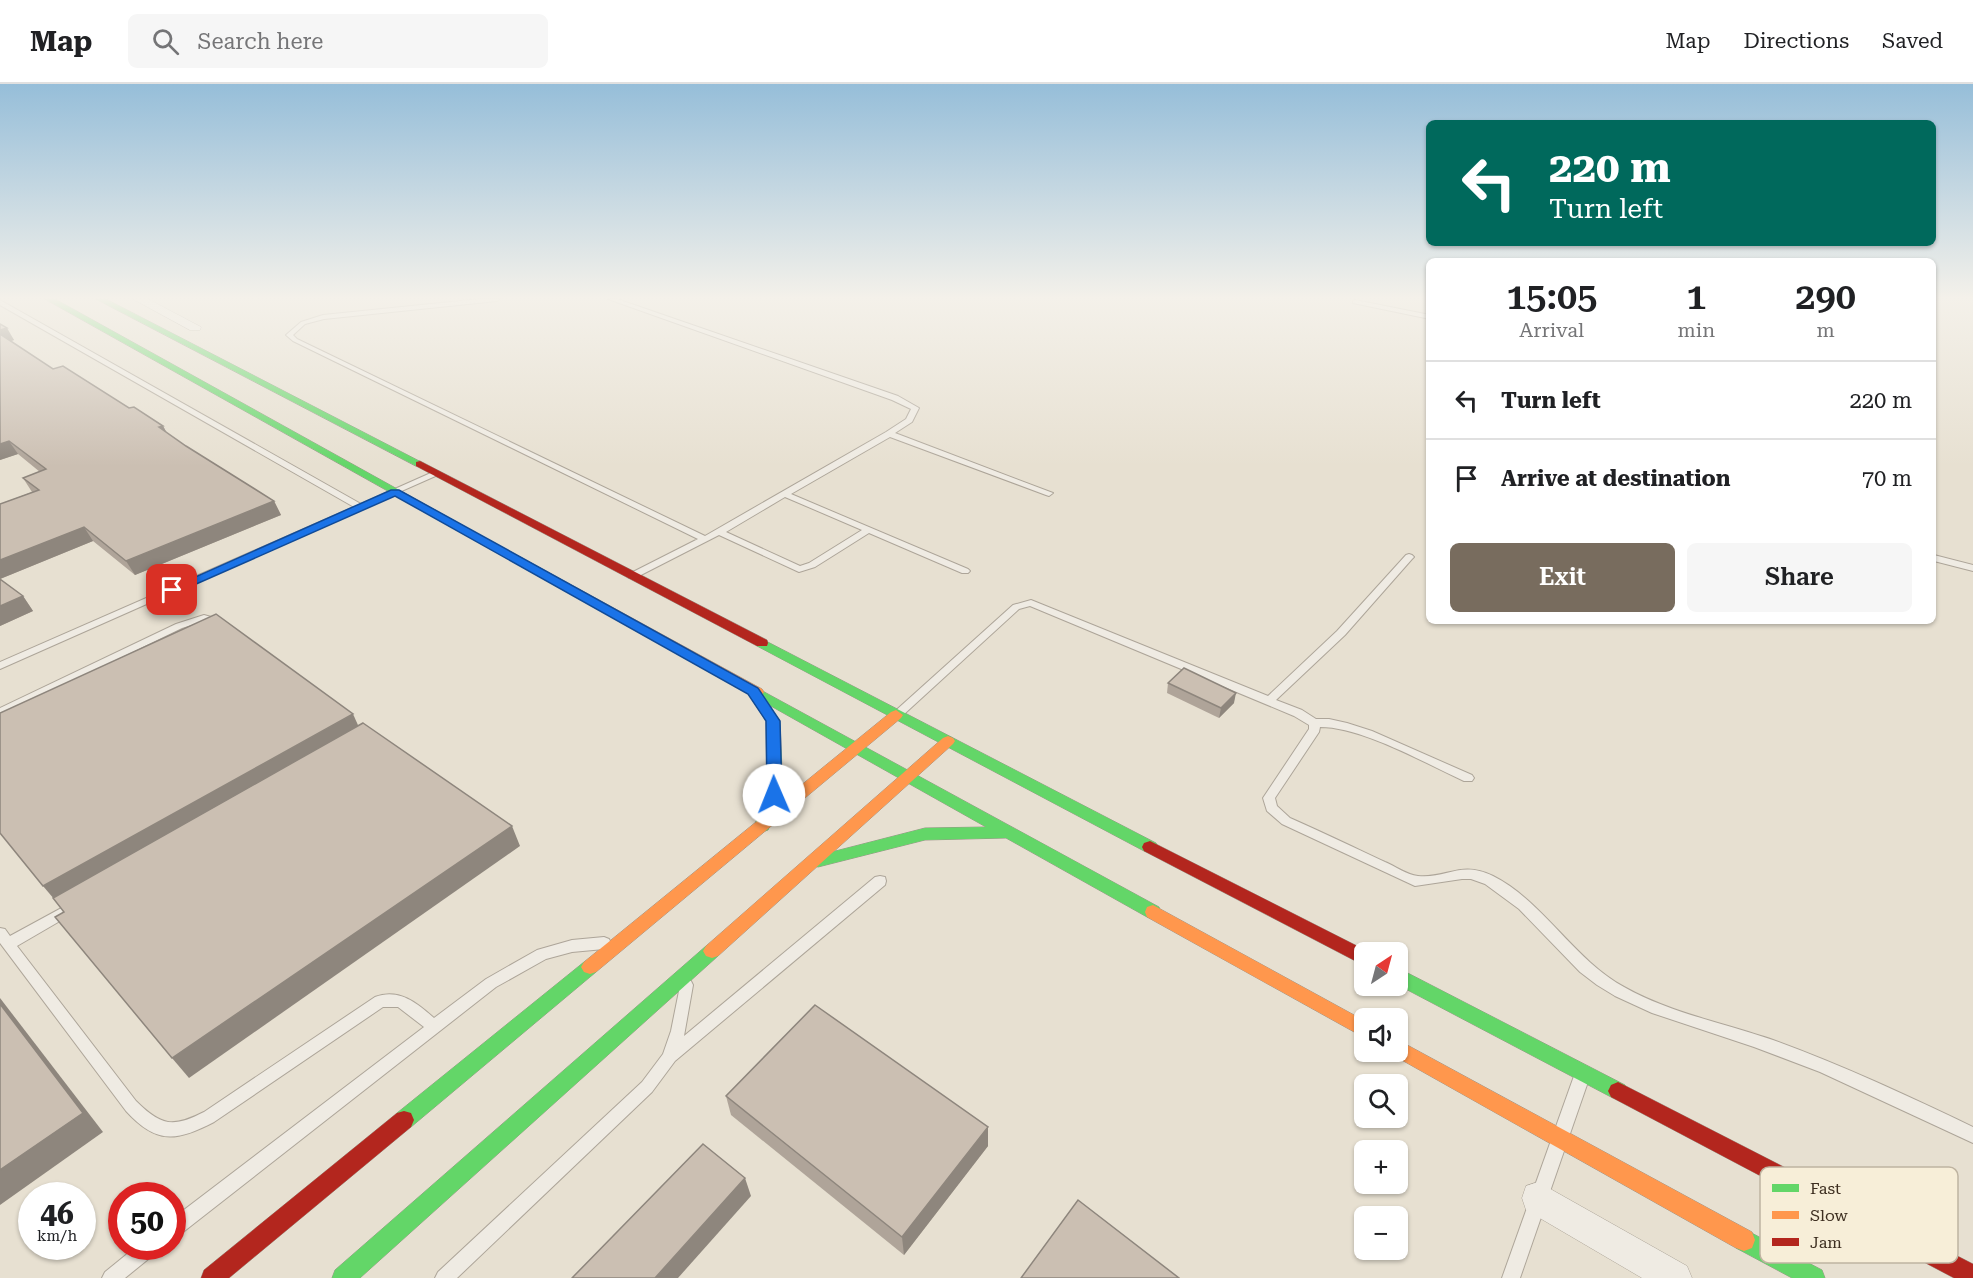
<!DOCTYPE html>
<html lang="en">
<head>
<meta charset="utf-8">
<style>
  body { margin:0; font-family:"Roboto Serif",serif; background:#f6f6f6; color:#202124; height:100vh; display:flex; flex-direction:column; font-size:22px; white-space:nowrap }
  * { box-sizing:border-box; margin:0 }
  p { font-size:20px; color:#757577 }
  .icon { flex:none; width:33px; height:33px; fill:none; stroke:currentColor; stroke-width:2; stroke-linecap:round; stroke-linejoin:round }
  .map { position:relative; flex:1; overflow:hidden }
  .sheet { position:absolute; left:1426px; top:174px; width:510px; height:366px; display:flex; flex-direction:column; background:#fff; border-radius:9px; box-shadow:0 2px 4px #0004 }
  .sheet>* { flex:none }
  .hud { position:absolute; left:1426px; top:36px; width:510px; height:126px; border-radius:9px; box-shadow:0 2px 4px #0004; background:#00695c; color:#fff; overflow:hidden }
  .needle { width:39px; rotate:36deg }
  .tools { position:absolute; left:1354px; top:858px; display:grid; gap:12px }
  .tools a { display:grid; place-items:center; width:54px; height:54px; border-radius:9px; background:#fff; box-shadow:0 2px 4px #0004; font-size:30px }
  .speed { position:absolute; left:18px; top:1098px; display:flex; gap:12px; font-size:30px; font-weight:700; text-align:center }
  .speed>* { display:grid; place-content:center; width:78px; height:78px; border-radius:50%; background:#fff; box-shadow:0 2px 4px #0004; line-height:1 }
  .speed small { font-size:15px; font-weight:400 }
  .speed .limit { border:9px solid #d22; background:#fff; color:#111 }
  .pin { position:absolute; display:grid; place-items:center; width:51px; height:51px; color:#fff; margin:-26px; border-radius:12px; box-shadow:0 3px 9px #0006 }
  .me { position:absolute; width:66px; margin:-33px; rotate:359deg; stroke-linejoin:round; filter:drop-shadow(0 0 4px #0008) }
  .turn { display:flex; align-items:center; gap:21px; height:126px; padding:0 24px; font-size:27px }
  .turn .icon { width:78px; height:78px; stroke-width:2.5 }
  .turn b { display:block; font-size:42px; line-height:51px }
  .eta { display:flex; justify-content:space-evenly; align-items:center; height:102px; text-align:center }
  .eta b { font-size:36px; font-weight:600; line-height:42px }
  .action { display:flex; gap:12px; margin-top:auto; padding:12px 24px }
  .action a { flex:1; height:69px; border-radius:9px; background:#786c5e; color:#fff; font-size:24px; font-weight:600; line-height:69px; text-align:center }
  .action a+a { background:#f6f6f6; color:#202124 }
  ul { padding:0; list-style:none }
  li { display:flex; align-items:center; gap:18px; height:78px; padding:0 24px; border-top:2px solid #e0e0e0 }
  li div { flex:1 }
  li b { display:block; font-size:22px }
  li em { font-style:normal }
  header { display:flex; align-items:center; gap:36px; box-sizing:border-box; height:84px; padding:0 30px; background:#fff; border-bottom:2px solid #e0e0e0 }
  header strong { font-size:28px }
  nav { display:flex; gap:33px; margin-inline-start:auto; font-size:21px }
  .search { width:420px; height:54px; background:#f6f6f6; display:flex; align-items:center; gap:15px; box-sizing:border-box; padding:0 21px; border-radius:9px; color:#757577; font-size:22px }
  .map>svg:first-child { display:block }
  .lines { fill:none; stroke-linecap:round; stroke-linejoin:round }
  .lane-casing { stroke:#ada599; stroke-width:2 }
  .street-casing { stroke:#ada599; stroke-width:1 }
  .fast-casing { stroke:#9c958a; stroke-width:1 }
  .slow-casing { stroke:#9c958a; stroke-width:1 }
  .jam-casing { stroke:#9c958a; stroke-width:1 }
  .lane { fill:#efebe3; fill-rule:evenodd }
  .street { fill:#efebe3; fill-rule:evenodd }
  .fast { fill:#63d668; fill-rule:evenodd }
  .slow { fill:#ff974d; fill-rule:evenodd }
  .jam { fill:#b3261e; fill-rule:evenodd }
  .wall { fill:#afa499 }
  .shaded-wall { fill:#8e867d }
  .building { fill:#cbbfb2; stroke:#8e867d; stroke-width:1.5 }
  .route { fill:#1a73e8; stroke:#114b97; stroke-width:1.5 }
  .key { fill:#f7eed8; stroke:#bfb4a1; stroke-width:1.5 }
  .key-label { font-size:16px; fill:#3d2e20 }
</style>
</head>
<body>
<header>
<strong>Map</strong>
<div class="search"><svg class="icon" aria-label="search" viewBox="0 0 24 24"><circle cx="10" cy="10" r="6"/><path d="M15 15l6 6"/></svg>Search here</div>
<nav><a>Map</a><a>Directions</a><a>Saved</a></nav>
</header>
<div class="map">
<svg width="1973" height="1194" viewBox="0 0 1973 1194">
  <rect width="100%" height="100%" fill="#e7e0d1"/>
  <g class="lines">
    <defs>
      <g id="lane">
        <path d="M480,215H500L497,217L324,235L305,240L293,251L297,255L705,452L886,348L906,335L911,325L892,316L608,215H617L898,312L919,324L912,338L895,349L1053,409L1049,412L1046,411L890,353L791,410L968,485L970,487L968,489H962L869,449L815,483L799,488L719,451L635,494H629L627,492L629,490L698,455L293,257L286,251L301,238L323,231ZM785,413L862,446L809,479L800,482L726,448Z"/>
        <polygon points="0,216 361,420 433,388 436,388 440,390 0,585 0,578 354,423 0,221"/>
        <polygon points="1355,216 1430,231 1430,235 1353,219 1353,217"/>
        <path d="M1409,470L1412,471L1414,473L1412,475L1345,551L1276,616L1302,626L1316,635H1329L1347,639L1372,647L1472,691L1474,694L1472,697H1464C1425,679 1362,643 1320,643L1319,648L1275,714L1277,722L1290,734C1322,748 1353,763 1385,778C1395,782 1407,791 1418,792C1446,795 1461,776 1493,792C1543,817 1573,875 1624,903C1670,929 1724,939 1773,956C1842,981 1908,1012 1973,1043V1059L1820,988L1754,963L1652,929L1615,912L1597,901L1580,888L1519,825L1485,800L1471,795H1462L1415,802L1282,740L1267,727L1263,714L1309,645V641L1294,632L1030,522L1019,525L902,632L898,633L893,629L1013,521L1031,516L1268,612L1337,547L1406,471Z"/>
        <polygon points="1934,471 1973,481 1973,487 1934,477"/>
        <polygon points="204,531 222,536 224,538 219,541 204,537 182,544 0,632 0,624 176,540"/>
        <polygon points="880,792 885,793 886,797 885,801 675,977 652,1008 457,1194 435,1194 438,1188 642,998 663,970 671,947 681,897 686,895 691,897 693,901 684,952 875,793"/>
        <path d="M67,821L72,822L74,826L72,830L17,862L136,1017C161,1042 173,1044 204,1028L375,913C399,904 417,919 434,934L486,895L537,866L572,856L604,853L609,855L611,859L609,863L604,865L572,868L546,875L496,903L178,1152L172,1154V1135L424,943L398,923H383L214,1038C176,1058 156,1060 126,1027L0,859V844L5,845L10,852Z"/>
        <polygon points="1582,985 1587,987 1590,992 1520,1194 1502,1194 1574,992 1577,987"/>
        <polygon points="137,1162 159,1162 157,1168 125,1194 102,1194 105,1188"/>
      </g>
      <g id="street">
        <polygon points="133,215 148,215 201,243 200,246 190,246"/>
        <polygon points="1538,1098 1687,1182 1692,1194 1642,1194 1526,1126 1522,1114 1526,1102"/>
      </g>
      <g id="fast">
        <polygon points="45,215 55,215 464,442 458,445 454,444"/>
        <polygon points="96,215 106,215 425,380 424,382 416,382"/>
        <polygon points="762,555 1156,759 1158,763 1156,767 1150,769 1144,767 757,562 756,559"/>
        <polygon points="757,604 1159,823 1161,828 1159,833 1153,835 1147,833 1006,754 925,756 818,783 812,781 810,777 812,773 925,744 986,743 769,621 780,637 783,711 768,746 762,748 756,746 754,742 767,711 766,637 747,608 749,605"/>
        <polygon points="712,860 718,862 721,867 718,872 360,1194 332,1194 335,1186 706,862"/>
        <polygon points="590,876 596,878 599,883 596,888 411,1043 404,1045 397,1043 394,1036 397,1029 584,878"/>
        <polygon points="1398,884 1625,1001 1628,1007 1625,1013 1618,1016 1611,1013 1398,901"/>
        <polygon points="1744,1145 1822,1186 1825,1194 1792,1194 1736,1164 1733,1156 1736,1148"/>
      </g>
      <g id="slow">
        <polygon points="458,439 762,605 764,608 762,611 752,611 454,444 452,442"/>
        <polygon points="896,626 903,631 901,634 596,888 590,890 584,888 581,883 584,878 891,628"/>
        <polygon points="948,652 953,654 955,657 953,660 718,872 712,874 706,872 703,867 706,862 943,654"/>
        <polygon points="1153,821 1365,937 1365,954 1147,833 1145,828 1147,823"/>
        <polygon points="1398,956 1752,1148 1755,1156 1752,1164 1744,1167 1736,1164 1391,970 1390,968 1398,968"/>
      </g>
      <g id="jam">
        <polygon points="420,377 767,556 768,559 767,562 757,562 416,382 416,378"/>
        <polygon points="1150,757 1369,868 1365,868 1365,882 1144,767 1142,763 1144,759"/>
        <polygon points="1618,998 1973,1180 1973,1194 1954,1194 1611,1013 1608,1007 1611,1001"/>
        <polygon points="404,1027 411,1029 414,1036 411,1043 229,1194 201,1194 204,1186 397,1029"/>
      </g>
    </defs>
    <use href="#lane" class="lane-casing"/>
    <use href="#street" class="street-casing"/>
    <use href="#fast" class="fast-casing"/>
    <use href="#slow" class="slow-casing"/>
    <use href="#jam" class="jam-casing"/>
    <use href="#lane" class="lane"/>
    <use href="#street" class="street"/>
    <use href="#fast" class="fast"/>
    <use href="#slow" class="slow"/>
    <use href="#jam" class="jam"/>
  </g>
  <g class="wall">
    <polygon points="0,240 14,256 11,257 53,285 163,342 167,349 186,362 274,417 281,431 135,491 93,457 0,495 23,512 33,527 0,542 0,420 32,408 23,394 40,388 18,370 0,376"/>
    <polygon points="1168,599 1234,619 1219,634 1167,609"/>
    <polygon points="726,1012 988,1062 904,1171 731,1031"/>
  </g>
  <g class="shaded-wall">
    <polygon points="7,244 14,256 3,260 0,255 0,246"/>
    <polygon points="163,342 170,355 159,343"/>
    <polygon points="9,357 18,370 0,376 0,360"/>
    <polygon points="274,417 281,431 135,491 126,477"/>
    <polygon points="84,443 93,457 0,495 0,476"/>
    <polygon points="23,512 33,527 0,542 0,522"/>
    <polygon points="1236,609 1234,619 1219,634 1221,624"/>
    <polygon points="353,630 362,650 60,822 43,802"/>
    <polygon points="512,742 520,762 189,994 172,974"/>
    <polygon points="0,914 103,1048 0,1121"/>
    <polygon points="988,1043 988,1062 904,1171 902,1153"/>
    <polygon points="745,1094 751,1112 678,1194 655,1194"/>
  </g>
  <g class="building">
    <polygon points="0,240 7,244 0,246"/>
    <polygon points="0,250 53,285 63,282 129,324 134,323 163,342 159,343 186,362 274,417 126,477 84,443 0,476 0,420 39,406 23,394 46,385 9,357 0,360"/>
    <polygon points="0,495 23,512 0,522"/>
    <polygon points="216,530 353,630 43,802 0,749 0,629"/>
    <polygon points="1184,584 1236,609 1221,624 1168,599"/>
    <polygon points="363,639 512,742 172,974 55,833 64,828 53,814"/>
    <polygon points="0,920 83,1029 0,1086"/>
    <polygon points="815,921 988,1043 902,1153 726,1012"/>
    <polygon points="703,1060 745,1094 655,1194 572,1194"/>
    <polygon points="1078,1116 1179,1194 1021,1194"/>
  </g>
  <linearGradient id="sky" x2="0" y2="1"><stop stop-color="#96bed9"/><stop offset="0.56" stop-color="#f4f1ea"/><stop offset="1" stop-color="#f4f1ea" stop-opacity="0"/></linearGradient>
  <rect width="1973" height="382" fill="url(#sky)"/>
  <polygon class="route" points="391,406 399,406 758,604 780,637 782,711 780,715 769,715 767,711 766,637 748,610 395,412 176,509 166,506"/>
  <rect x="1760" y="1083" width="198" height="96" rx="9" class="key"/>
  <rect x="1772" y="1100" width="27" height="8" fill="#63d668"/>
  <rect x="1772" y="1127" width="27" height="8" fill="#ff974d"/>
  <rect x="1772" y="1154" width="27" height="8" fill="#b3261e"/>
  <g class="key-label">
    <text x="1810" y="1110">Fast</text>
    <text x="1810" y="1137">Slow</text>
    <text x="1810" y="1164">Jam</text>
  </g>
</svg>
<div class="tools">
<a><svg class="needle" viewBox="-14 -14 28 28"><path d="M0-13l5 13h-10z" fill="#e53935"/><path d="M0 13l5-13h-10z" fill="#757577"/></svg></a>
<a><svg class="icon" aria-label="sound" viewBox="0 0 24 24"><path d="M4 9h4l5-4v14l-5-4H4zM17 9q2 3 0 6"/></svg></a>
<a><svg class="icon" aria-label="search" viewBox="0 0 24 24"><circle cx="10" cy="10" r="6"/><path d="M15 15l6 6"/></svg></a>
<a>+</a>
<a>−</a>
</div>
<div class="speed"><div>46<small>km/h</small></div><div class="limit">50</div></div>
<div class="pin" style="left:172px;top:506px;background:#d93025"><svg class="icon" aria-label="arrive" viewBox="0 0 24 24"><path d="M6 21V4h12l-3 4 3 4H6"/></svg></div>
<svg class="me" style="left:774px;top:711px" viewBox="-20 -20 40 40"><circle r="19" fill="#fff"/><path d="M0-13L10 11 0 6-10 11z" fill="#1a73e8"/></svg>
<div class="hud">
<div class="turn"><svg class="icon" aria-label="left" viewBox="0 0 24 24"><path d="M17 20v-9H6M10 6l-5 5 5 5"/></svg><div><b>220 m</b>Turn left</div></div>
</div>
<section class="sheet">
<div class="eta">
<div><b>15:05</b><p>Arrival</p></div>
<div><b>1</b><p>min</p></div>
<div><b>290</b><p>m</p></div>
</div>
<ul>
<li><svg class="icon" aria-label="left" viewBox="0 0 24 24"><path d="M17 20v-9H6M10 6l-5 5 5 5"/></svg><div><b>Turn left</b></div><em>220 m</em></li>
<li><svg class="icon" aria-label="arrive" viewBox="0 0 24 24"><path d="M6 21V4h12l-3 4 3 4H6"/></svg><div><b>Arrive at destination</b></div><em>70 m</em></li>
</ul>
<div class="action"><a>Exit</a><a>Share</a></div>
</section>
</div>
</body>
</html>
